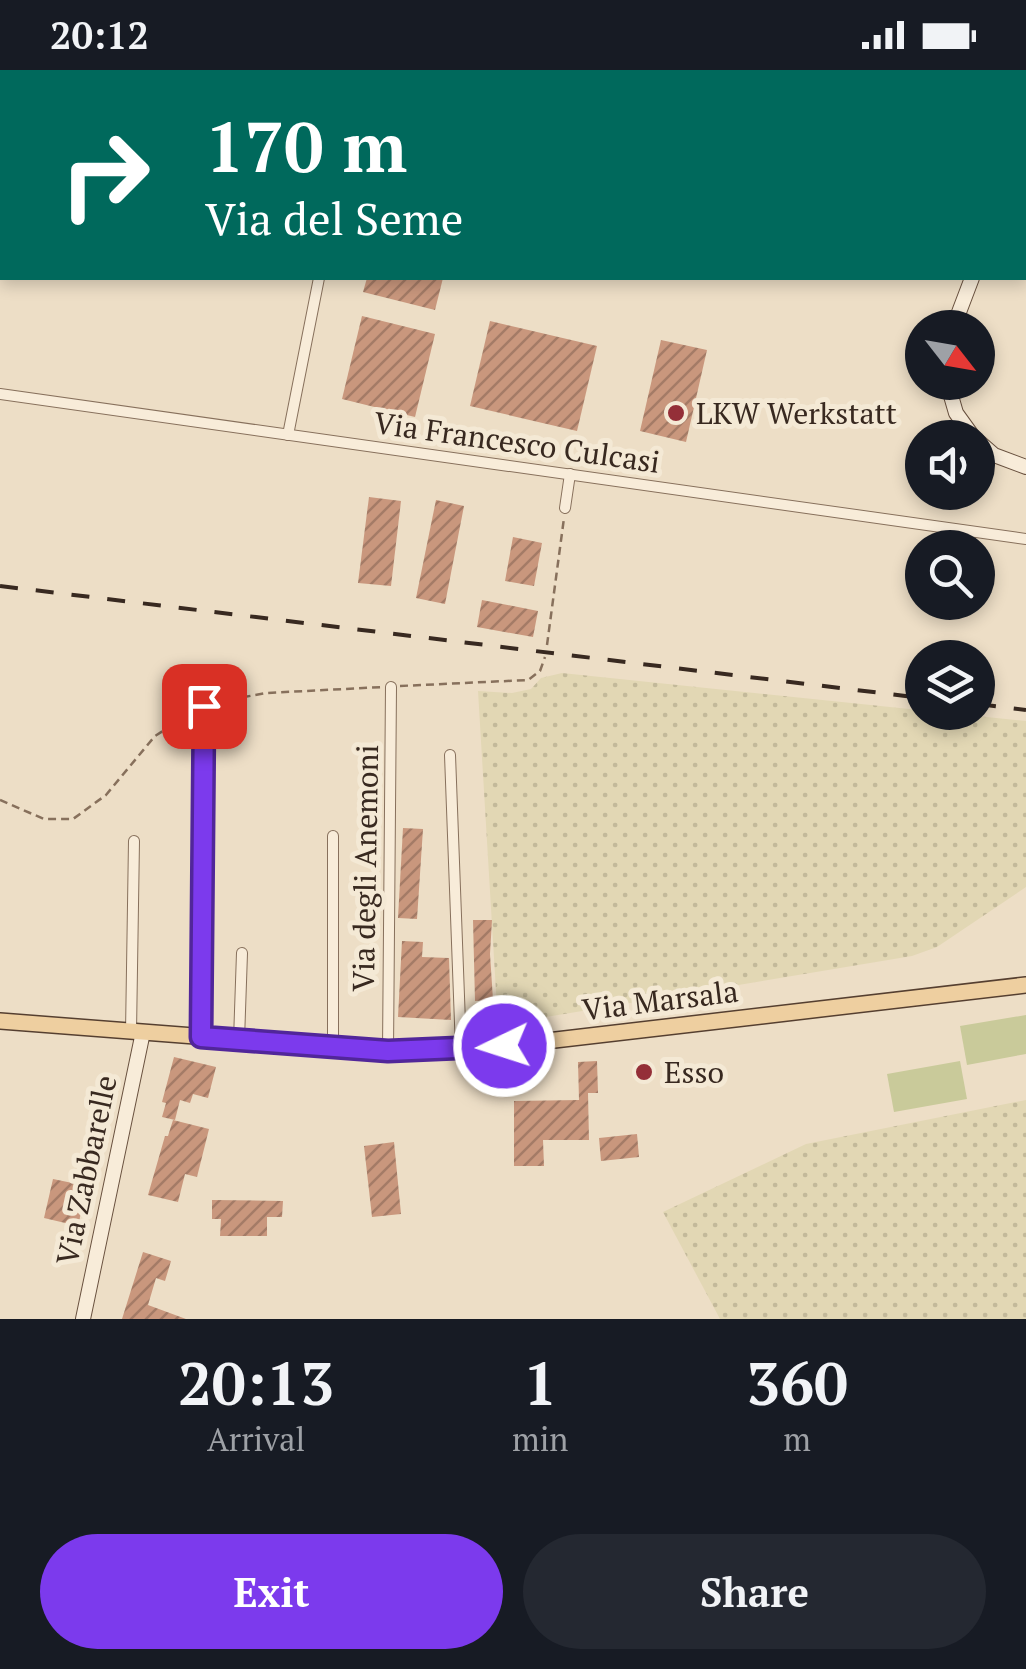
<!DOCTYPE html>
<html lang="en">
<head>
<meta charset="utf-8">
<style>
  body { margin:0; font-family:"PT Serif",serif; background:#242831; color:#f1f3f6; height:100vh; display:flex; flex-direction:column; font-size:38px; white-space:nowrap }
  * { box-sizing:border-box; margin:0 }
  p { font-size:32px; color:#9ea1a6 }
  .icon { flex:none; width:55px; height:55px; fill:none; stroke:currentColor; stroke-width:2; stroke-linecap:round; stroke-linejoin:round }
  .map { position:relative; height:1249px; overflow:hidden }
  .details { display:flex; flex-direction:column; background:#171b24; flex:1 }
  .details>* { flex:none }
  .guide { position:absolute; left:0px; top:0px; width:1028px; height:210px; box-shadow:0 5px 15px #0003; background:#00695c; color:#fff; overflow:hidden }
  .needle { width:65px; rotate:121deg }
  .tools { position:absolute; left:905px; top:240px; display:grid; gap:20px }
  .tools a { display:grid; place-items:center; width:90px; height:90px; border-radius:50%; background:#171b24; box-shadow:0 5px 15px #0003; font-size:50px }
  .pin { position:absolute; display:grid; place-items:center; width:85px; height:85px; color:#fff; margin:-42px; border-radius:20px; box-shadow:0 5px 15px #0006 }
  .me { position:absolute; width:110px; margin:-55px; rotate:266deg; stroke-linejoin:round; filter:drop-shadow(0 0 8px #0008) }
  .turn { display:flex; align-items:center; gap:35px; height:210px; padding:0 40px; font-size:45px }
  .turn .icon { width:130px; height:130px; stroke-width:2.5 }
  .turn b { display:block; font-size:70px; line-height:85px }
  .eta { display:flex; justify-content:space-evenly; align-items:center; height:170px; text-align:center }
  .eta b { font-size:60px; font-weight:700; line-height:70px }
  .button { display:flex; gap:20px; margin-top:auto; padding:20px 40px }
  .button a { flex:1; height:115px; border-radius:60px; background:#7c3aed; color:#fff; font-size:40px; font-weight:700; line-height:115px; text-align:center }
  .button a+a { background:#242831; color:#f1f3f6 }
  .status { display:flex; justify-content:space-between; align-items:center; height:70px; padding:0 50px; background:#171b24; direction:ltr }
  .status svg { height:28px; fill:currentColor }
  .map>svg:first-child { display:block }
  .farmland { fill:url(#farmland-dots) }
  .green { fill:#c9ca9a }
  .building { fill:url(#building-hatch) }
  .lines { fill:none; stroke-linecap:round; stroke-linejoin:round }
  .street-casing { stroke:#87705c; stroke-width:12 }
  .secondary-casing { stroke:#69513f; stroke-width:16 }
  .primary-casing { stroke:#553f30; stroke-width:18 }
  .path { stroke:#87705c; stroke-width:2.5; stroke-dasharray:8 5; stroke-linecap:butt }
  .street { stroke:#f8ecd9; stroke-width:10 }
  .secondary { stroke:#f8ecd9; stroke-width:14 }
  .primary { stroke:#eecfa0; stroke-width:15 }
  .rail { stroke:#382920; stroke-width:4; stroke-dasharray:18 18; stroke-linecap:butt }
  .route-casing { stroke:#51269a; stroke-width:25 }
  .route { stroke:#7c3aed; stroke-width:18 }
  .poi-dot { fill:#942f38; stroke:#f4e9d5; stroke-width:4 }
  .labels { text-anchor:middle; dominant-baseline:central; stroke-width:10; stroke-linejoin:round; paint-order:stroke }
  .poi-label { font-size:30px; fill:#382920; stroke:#f4e9d5; text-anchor:start }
  .street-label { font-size:30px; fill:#382920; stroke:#f4e9d5 }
</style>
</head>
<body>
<div class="status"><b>20:12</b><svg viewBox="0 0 49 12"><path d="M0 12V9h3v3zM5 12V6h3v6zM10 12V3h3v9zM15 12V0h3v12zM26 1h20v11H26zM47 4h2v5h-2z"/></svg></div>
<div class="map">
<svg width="1026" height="1249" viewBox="0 0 1026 1249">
  <defs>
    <pattern id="farmland-dots" width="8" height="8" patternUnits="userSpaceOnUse" patternTransform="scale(2.5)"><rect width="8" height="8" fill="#e2d7b4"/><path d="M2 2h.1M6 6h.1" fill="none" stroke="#c3b99a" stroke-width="1.8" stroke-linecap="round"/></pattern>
    <pattern id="building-hatch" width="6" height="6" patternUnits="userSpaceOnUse" patternTransform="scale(2.5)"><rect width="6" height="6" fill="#c9977d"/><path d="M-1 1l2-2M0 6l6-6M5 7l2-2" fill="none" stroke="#a47b66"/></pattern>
  </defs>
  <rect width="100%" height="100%" fill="#eddec6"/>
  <g class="farmland">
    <polygon points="562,603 1026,651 1026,817 937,877 912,886 498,955 478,621 512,623 531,619 541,608"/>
    <polygon points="1026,1030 1026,1249 720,1249 663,1142 806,1074"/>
  </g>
  <g class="green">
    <polygon points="1026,945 1026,984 967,995 960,956"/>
    <polygon points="960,991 967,1029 894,1042 887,1004"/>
  </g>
  <g class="building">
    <polygon points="367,208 443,208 435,240 363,222"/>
    <polygon points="362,246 435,264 415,347 342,329"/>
    <polygon points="490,251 597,276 577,361 470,336"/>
    <polygon points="661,270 707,280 686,372 640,361"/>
    <polygon points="369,427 401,431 391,516 358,513"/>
    <polygon points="436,430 464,436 445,534 416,528"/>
    <polygon points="513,467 542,473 534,516 505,511"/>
    <polygon points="482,530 538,541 533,567 477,557"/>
    <polygon points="403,758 423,759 417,849 398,848"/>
    <polygon points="473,850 492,850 490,884 493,930 475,931"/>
    <polygon points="402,871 423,872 422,887 449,888 451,950 398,947"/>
    <polygon points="174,987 216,997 208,1028 193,1024 190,1033 180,1030 175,1050 162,1047 166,1033 162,1032"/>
    <polygon points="597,991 598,1023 588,1023 589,1070 543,1070 544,1096 514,1096 514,1031 579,1030 578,992"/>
    <polygon points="173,1050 209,1059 197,1107 185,1104 178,1132 148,1125 165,1066 168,1066"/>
    <polygon points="637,1064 639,1087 601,1091 599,1068"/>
    <polygon points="394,1072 401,1144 372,1147 364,1076"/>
    <polygon points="53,1109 87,1116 78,1156 44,1148"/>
    <polygon points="212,1130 283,1131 282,1147 267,1147 267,1166 220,1166 221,1149 212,1149"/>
    <polygon points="143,1182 171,1191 165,1211 156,1208 148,1235 186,1249 122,1249"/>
  </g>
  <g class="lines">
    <defs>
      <g id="street">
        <polyline points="359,2 359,0"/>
        <polyline points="0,324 1026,469"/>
        <polyline points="288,365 319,208"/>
        <polyline points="565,438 570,404"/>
        <polyline points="450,685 461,980"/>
        <polyline points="131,962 134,771"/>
        <polyline points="201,967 204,636"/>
        <polyline points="239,970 242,883"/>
        <polyline points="333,977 333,766"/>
        <polyline points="388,981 391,617"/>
      </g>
      <g id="secondary">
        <polyline points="1025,75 1026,72"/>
        <polyline points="953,258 972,208"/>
        <polyline points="947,312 956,343 974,368"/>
        <polyline points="978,371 994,385 1026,397"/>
        <polyline points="83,1249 143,962"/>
      </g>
      <polyline id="primary" points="0,951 388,981 504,976 1026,915"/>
    </defs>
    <use href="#street" class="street-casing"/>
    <use href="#secondary" class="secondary-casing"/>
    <use href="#primary" class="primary-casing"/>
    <g class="path">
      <polyline points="547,575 564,448"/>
      <polyline points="400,616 528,610 540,601 545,587"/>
      <polyline points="217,632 266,623 383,617"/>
      <polyline points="0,730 44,749 73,749 106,725 155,666 191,643"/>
    </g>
    <use href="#street" class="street"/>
    <use href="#secondary" class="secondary"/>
    <use href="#primary" class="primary"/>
    <g class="rail">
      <polyline points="0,516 922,628"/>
      <polyline points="978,634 1026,640"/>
    </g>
  </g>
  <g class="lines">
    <defs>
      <polyline id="route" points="204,636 201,967 388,981 504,976"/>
    </defs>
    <use href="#route" class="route-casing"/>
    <use href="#route" class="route"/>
  </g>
  <g class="poi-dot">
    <circle cx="676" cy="343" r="10"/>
    <circle cx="644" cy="1002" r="10"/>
  </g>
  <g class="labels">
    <g class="poi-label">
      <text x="696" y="343">LKW Werkstatt</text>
      <text x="664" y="1002">Esso</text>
    </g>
    <g class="street-label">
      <text transform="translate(517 372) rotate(8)">Via Francesco Culcasi</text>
      <text transform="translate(365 798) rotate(-89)">Via degli Anemoni</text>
      <text transform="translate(660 930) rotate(-7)">Via Marsala</text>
      <text transform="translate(86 1100) rotate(-78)">Via Zabbarelle</text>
    </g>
  </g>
</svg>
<div class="tools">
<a><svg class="needle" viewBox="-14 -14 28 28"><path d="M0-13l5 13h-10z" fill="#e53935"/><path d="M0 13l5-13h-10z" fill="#9ea1a6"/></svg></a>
<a><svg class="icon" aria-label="sound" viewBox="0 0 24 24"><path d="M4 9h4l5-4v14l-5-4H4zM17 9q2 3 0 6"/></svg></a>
<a><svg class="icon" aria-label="search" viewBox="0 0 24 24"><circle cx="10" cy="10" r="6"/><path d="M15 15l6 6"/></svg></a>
<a><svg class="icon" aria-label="layers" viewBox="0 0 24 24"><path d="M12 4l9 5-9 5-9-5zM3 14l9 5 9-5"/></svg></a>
</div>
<div class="pin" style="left:204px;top:636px;background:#d93025"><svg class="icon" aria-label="arrive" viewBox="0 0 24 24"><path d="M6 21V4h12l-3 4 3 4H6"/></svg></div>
<svg class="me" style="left:504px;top:976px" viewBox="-20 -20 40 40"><circle r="17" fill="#7c3aed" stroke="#fff" stroke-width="3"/><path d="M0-11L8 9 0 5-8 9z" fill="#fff"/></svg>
<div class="guide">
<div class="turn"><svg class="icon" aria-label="right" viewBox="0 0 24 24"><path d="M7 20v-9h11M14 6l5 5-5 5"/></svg><div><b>170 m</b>Via del Seme</div></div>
</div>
</div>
<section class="details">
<div class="eta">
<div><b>20:13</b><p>Arrival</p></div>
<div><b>1</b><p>min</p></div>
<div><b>360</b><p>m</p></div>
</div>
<div class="button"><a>Exit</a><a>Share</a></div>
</section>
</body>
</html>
